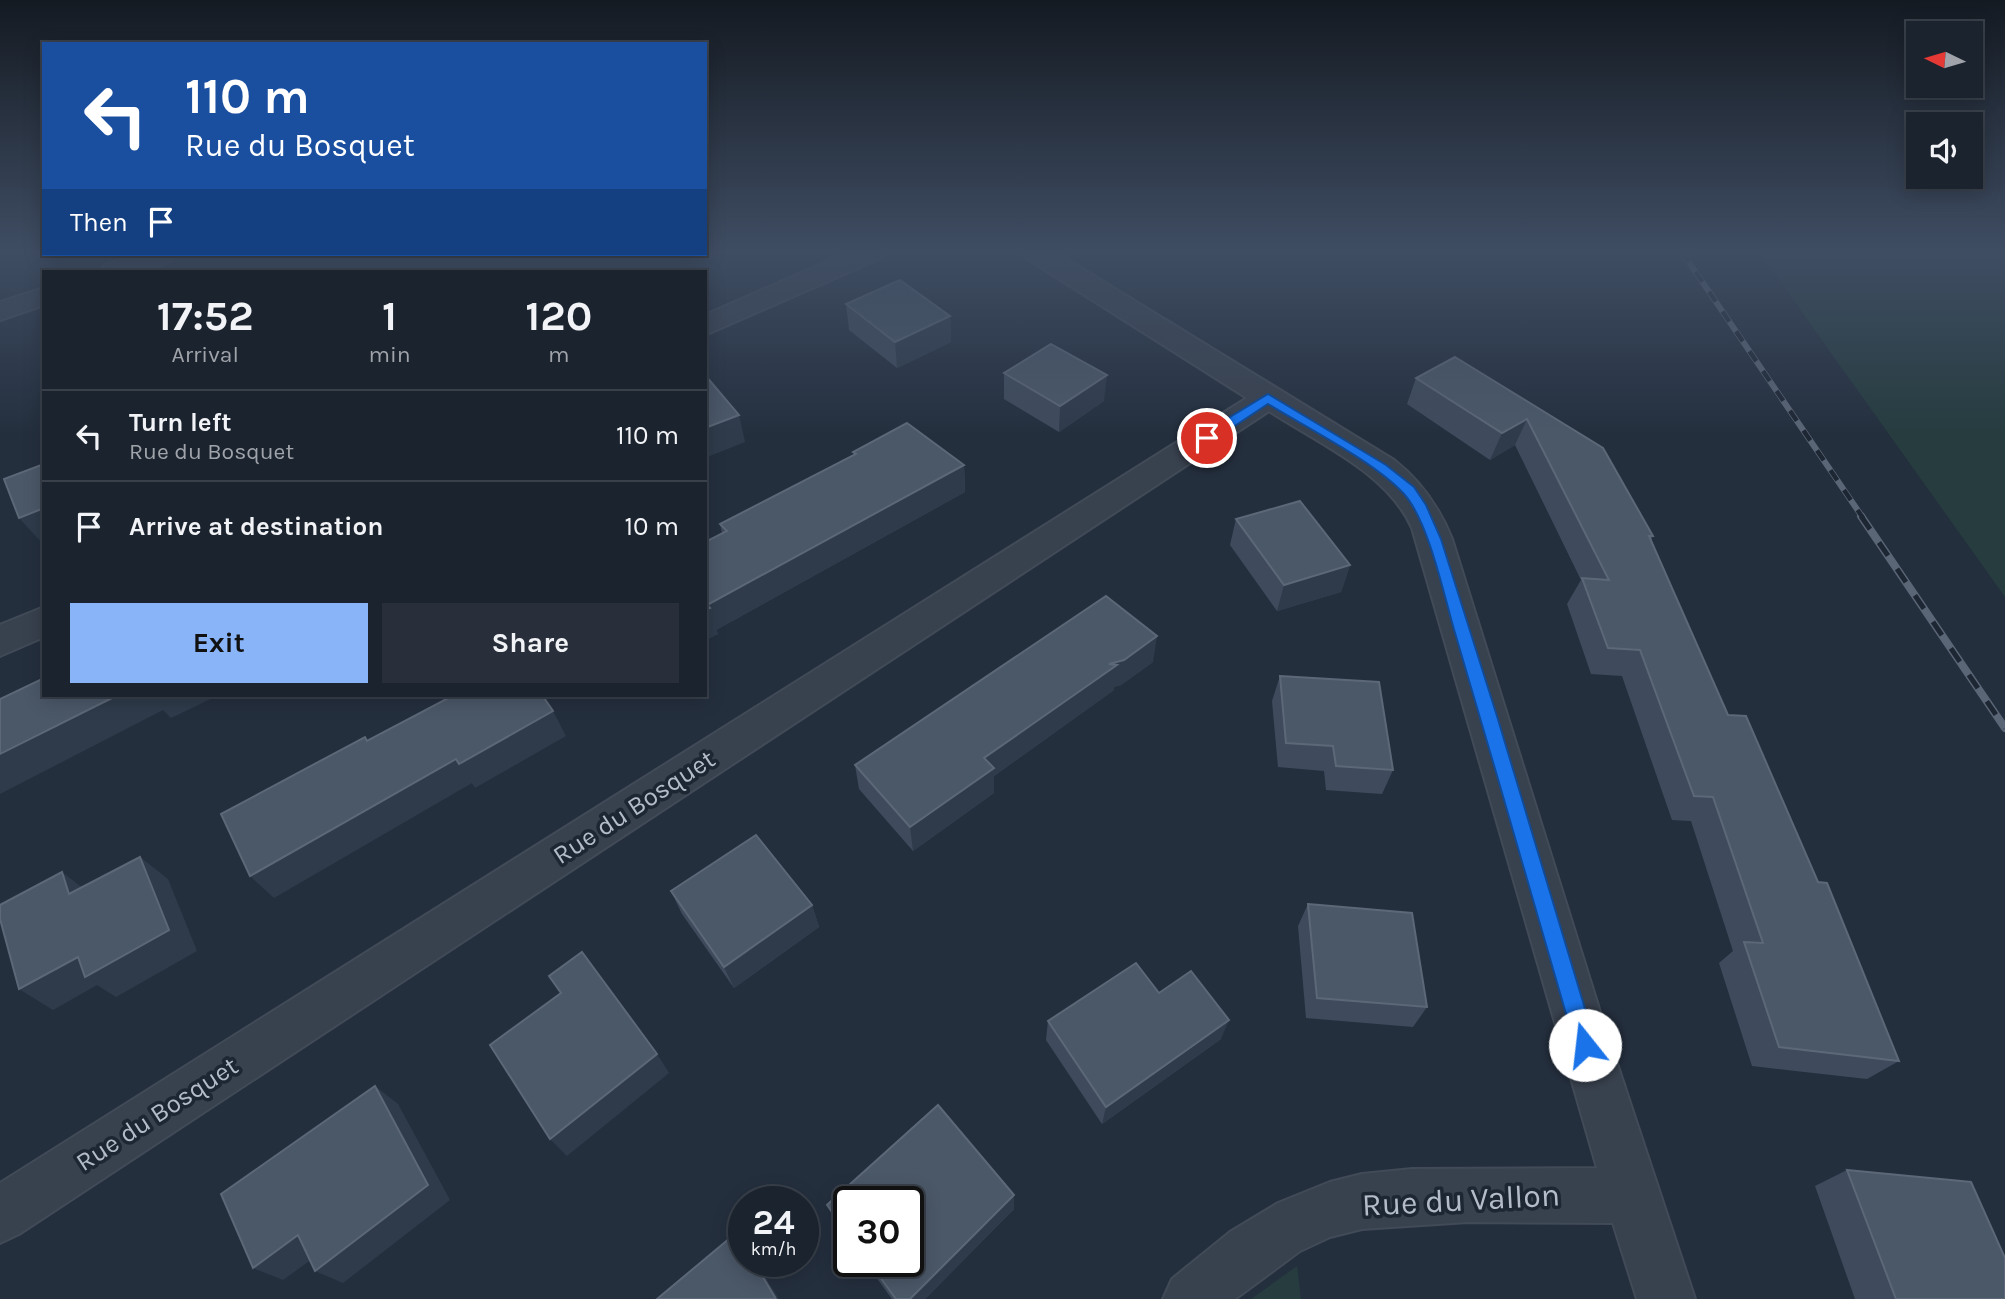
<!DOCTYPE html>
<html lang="en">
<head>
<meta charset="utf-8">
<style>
  body { margin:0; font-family:Karla,sans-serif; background:#282f3a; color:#f1f3f6; height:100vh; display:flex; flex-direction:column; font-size:26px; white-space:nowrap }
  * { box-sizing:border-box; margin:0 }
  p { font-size:23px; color:#a0a4aa }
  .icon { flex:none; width:38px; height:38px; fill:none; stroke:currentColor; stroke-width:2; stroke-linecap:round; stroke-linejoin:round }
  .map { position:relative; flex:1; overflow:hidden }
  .sheet { position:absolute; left:42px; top:270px; width:665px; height:427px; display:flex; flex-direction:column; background:#1b232e; border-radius:0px; box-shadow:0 4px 18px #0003,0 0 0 2px #39404a }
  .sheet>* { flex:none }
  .banner { position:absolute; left:42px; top:42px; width:665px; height:214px; border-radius:0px; box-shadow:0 4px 18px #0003,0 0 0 2px #39404a; background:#1a4fa0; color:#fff; overflow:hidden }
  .needle { width:46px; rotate:275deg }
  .tools { position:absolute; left:1906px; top:21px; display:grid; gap:14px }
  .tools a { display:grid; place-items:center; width:77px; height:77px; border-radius:0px; background:#1b232e; box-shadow:0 4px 18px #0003,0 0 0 2px #39404a; font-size:35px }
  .speed { position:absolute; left:728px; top:1186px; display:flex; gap:14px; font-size:35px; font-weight:700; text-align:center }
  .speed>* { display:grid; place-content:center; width:91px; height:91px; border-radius:50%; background:#1b232e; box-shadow:0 4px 18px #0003,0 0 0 2px #39404a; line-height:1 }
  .speed small { font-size:18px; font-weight:400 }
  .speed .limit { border:4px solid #111; border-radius:10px; background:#fff; color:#111 }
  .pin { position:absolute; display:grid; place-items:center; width:60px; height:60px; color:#fff; margin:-30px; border:4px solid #fff; border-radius:50%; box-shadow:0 2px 7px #0007 }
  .me { position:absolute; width:77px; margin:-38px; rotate:344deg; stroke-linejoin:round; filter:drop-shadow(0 0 5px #0008) }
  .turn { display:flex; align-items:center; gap:24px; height:147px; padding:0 28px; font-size:32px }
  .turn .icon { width:91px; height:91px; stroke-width:2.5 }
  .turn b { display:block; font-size:49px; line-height:60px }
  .then { display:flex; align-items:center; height:66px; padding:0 28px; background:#0003; gap:14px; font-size:26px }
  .eta { display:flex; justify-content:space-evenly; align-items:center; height:119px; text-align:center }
  .eta b { font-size:42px; font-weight:700; line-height:49px }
  .primary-button { display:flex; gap:14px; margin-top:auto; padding:14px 28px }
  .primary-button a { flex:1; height:80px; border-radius:0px; background:#8ab4f8; color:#111; font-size:28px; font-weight:700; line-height:80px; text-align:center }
  .primary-button a+a { background:#282f3a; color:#f1f3f6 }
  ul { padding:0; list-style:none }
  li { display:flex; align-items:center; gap:21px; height:91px; padding:0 28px; border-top:2px solid #39404a }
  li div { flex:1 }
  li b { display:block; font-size:26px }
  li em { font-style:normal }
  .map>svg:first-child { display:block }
  .green { fill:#263c3f }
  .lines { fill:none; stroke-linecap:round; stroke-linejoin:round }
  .minor-casing { stroke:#414a57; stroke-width:4 }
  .minor { fill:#38414e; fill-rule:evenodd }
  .rail-far1-casing { stroke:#5a6575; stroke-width:6 }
  .rail-casing { stroke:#5a6575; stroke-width:8 }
  .rail-far1 { stroke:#1d2633; stroke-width:4.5; stroke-dasharray:12; stroke-linecap:butt }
  .rail { stroke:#1d2633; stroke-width:5; stroke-dasharray:16; stroke-linecap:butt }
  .wall { fill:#3f4b5c }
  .shaded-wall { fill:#2f3b4b }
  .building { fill:#4b5868; stroke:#5c6777; stroke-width:2 }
  .route { fill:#1a73e8; stroke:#114b97; stroke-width:2 }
  .labels { text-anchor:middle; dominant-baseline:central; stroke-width:7; stroke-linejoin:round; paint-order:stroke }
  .street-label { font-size:26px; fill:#b4bcc9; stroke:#1d2633 }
  .near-street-label { font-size:32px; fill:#b4bcc9; stroke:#1d2633 }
</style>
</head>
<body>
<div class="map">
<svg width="2005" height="1299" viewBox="0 0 2005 1299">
  <rect width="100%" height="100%" fill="#242f3e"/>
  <g class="green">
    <polygon points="1759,252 2005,252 2005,597"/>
    <polygon points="1297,1266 1301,1299 1251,1299"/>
  </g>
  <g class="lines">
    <defs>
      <g id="minor">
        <polygon points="849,252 884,252 881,258 705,335 705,315"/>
        <path d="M1023,252H1055L1394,460C1421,481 1439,507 1452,539L1601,1015L1695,1299H1637L1613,1223L1468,1222L1362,1229L1330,1237L1300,1251L1235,1299H1163L1172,1279L1230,1232L1278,1203L1330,1182L1362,1174L1412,1169L1597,1168L1412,528C1388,473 1318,443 1269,411L19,1234L0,1243V1183L1247,398L1026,258Z"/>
        <path d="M139,254H177C164,273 122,272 101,271L105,265Z"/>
        <polygon points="44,288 44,305 0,320 0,302"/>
        <polygon points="44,607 44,637 0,656 0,625"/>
      </g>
    </defs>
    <use href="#minor" class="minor-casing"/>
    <use href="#minor" class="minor"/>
    <defs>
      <polyline id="rail-far1" points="1682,252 1863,518"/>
      <polyline id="rail" points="1861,516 2005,728"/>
    </defs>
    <use href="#rail-far1" class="rail-far1-casing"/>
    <use href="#rail" class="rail-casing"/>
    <use href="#rail-far1" class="rail-far1"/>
    <use href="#rail" class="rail"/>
  </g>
  <g class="wall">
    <polygon points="846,304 950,316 951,342 897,368 849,330"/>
    <polygon points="1455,357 1603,448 1653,536 1651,540 1728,715 1818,882 1899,1061 1867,1079 1752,1066 1719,963 1733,951 1691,821 1672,820 1622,676 1591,674 1567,604 1581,580 1515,445 1490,460 1407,404 1416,378"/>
    <polygon points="1004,373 1104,401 1059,432 1004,399"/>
    <polygon points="853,452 964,465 965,492 716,630 718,634 705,640 705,542 722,533 720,524 854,456"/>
    <polygon points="1236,519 1350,565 1341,592 1277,611 1230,545"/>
    <polygon points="1153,662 1121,685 1114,687 1114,690 994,776 994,793 913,851 859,789 855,765"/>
    <polygon points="1280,676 1393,770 1382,794 1326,790 1324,771 1278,767 1272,701"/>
    <polygon points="671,891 812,905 819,927 734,988 682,914"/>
    <polygon points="1308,904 1427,1007 1413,1027 1306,1018 1298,926"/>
    <polygon points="1159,993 1221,1039 1102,1124 1046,1040 1048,1021"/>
    <polygon points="938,1105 1014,1195 1014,1209 925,1299 892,1299 865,1262 908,1262 908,1202 849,1202 849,1240 834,1219 827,1205"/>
    <polygon points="1847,1170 2005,1299 1855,1299 1815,1186"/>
  </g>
  <g class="shaded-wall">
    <polygon points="950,316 951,342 897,368 895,342"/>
    <polygon points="1107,375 1104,401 1059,432 1060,406"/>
    <polygon points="739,415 745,442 705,458 705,428"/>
    <polygon points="1527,419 1515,445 1490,460 1502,433"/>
    <polygon points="964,465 965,492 716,630 718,634 705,640 705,610 707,605"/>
    <polygon points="44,508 44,544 43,544 19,518"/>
    <polygon points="1350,565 1341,592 1277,611 1284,585"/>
    <polygon points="1157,636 1153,662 1121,685 1114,687 1114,690 994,776 994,793 913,851 910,827 984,758 1109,664"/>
    <polygon points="118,695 219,695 171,718 163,710 0,794 0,754"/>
    <polygon points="553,711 566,736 475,788 472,783 274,898 250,876 456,759"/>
    <polygon points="140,857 168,879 197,951 116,997 97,985 53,1010 19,989"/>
    <polygon points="62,872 92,895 69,894"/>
    <polygon points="812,905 819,927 734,988 724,967"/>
    <polygon points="1229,1020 1221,1039 1102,1124 1106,1107"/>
    <polygon points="657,1054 669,1073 567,1156 550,1139"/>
    <polygon points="375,1086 398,1104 450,1200 343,1283 315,1271"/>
    <polygon points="1014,1195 1014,1209 925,1299 910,1299"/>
    <polygon points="298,1235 326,1249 283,1280 253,1268"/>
    <polygon points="754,1262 756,1262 779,1299 776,1299"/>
  </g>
  <g class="building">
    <polygon points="900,280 950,316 895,342 846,304"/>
    <polygon points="1051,344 1107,375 1060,406 1004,373"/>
    <polygon points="1455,357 1603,448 1653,536 1649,536 1728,715 1746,716 1818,882 1827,883 1899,1061 1779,1047 1744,942 1763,943 1713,797 1694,796 1640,650 1608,648 1582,578 1609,580 1527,419 1502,433 1416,378"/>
    <polygon points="705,375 739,415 705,428"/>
    <polygon points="907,423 964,465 707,605 710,608 705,610 705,542 727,531 720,524 856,454 853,452"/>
    <polygon points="44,464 44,508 19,518 4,479"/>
    <polygon points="1300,501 1350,565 1284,585 1236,519"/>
    <polygon points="1106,596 1157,636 1124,660 1109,664 1117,665 984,758 994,768 910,827 855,765"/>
    <polygon points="1280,676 1379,682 1393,770 1336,766 1333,746 1286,743"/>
    <polygon points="44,678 44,695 118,695 0,754 0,699"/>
    <polygon points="454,695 542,695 553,711 459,764 456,759 250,876 221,814 365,737 367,741"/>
    <polygon points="756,835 812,905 724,967 671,891"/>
    <polygon points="140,857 169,930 85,977 78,957 19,989 0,919 0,905 62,872 69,894"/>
    <polygon points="1308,904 1412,913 1427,1007 1317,998"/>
    <polygon points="582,952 657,1054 550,1139 490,1045 561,993 549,976"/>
    <polygon points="1136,963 1159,993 1191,971 1229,1020 1106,1107 1048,1021"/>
    <polygon points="375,1086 428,1185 315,1271 298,1235 253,1268 221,1194"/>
    <polygon points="938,1105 1014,1195 910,1299 896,1299 869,1262 908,1262 908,1202 849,1202 849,1235 827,1205"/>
    <polygon points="1847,1170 1971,1182 2005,1258 2005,1299 1896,1299"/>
    <polygon points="736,1233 744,1245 744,1262 754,1262 776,1299 657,1299"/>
  </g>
  <linearGradient id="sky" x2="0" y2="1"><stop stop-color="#141a22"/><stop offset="0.58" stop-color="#3f4d63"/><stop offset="1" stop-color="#3f4d63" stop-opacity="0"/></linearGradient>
  <rect width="2005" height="434" fill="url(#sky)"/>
  <path class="route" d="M1268,394L1386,465L1414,487L1426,505L1441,539L1497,716L1596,1045L1592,1052L1585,1055L1578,1052L1575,1045C1535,908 1496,770 1455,633C1444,596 1429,522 1404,494C1375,462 1307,428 1268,404L1212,441H1202V434Z"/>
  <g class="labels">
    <g class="street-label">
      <text transform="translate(634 807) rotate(-33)">Rue du Bosquet</text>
      <text transform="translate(157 1114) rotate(-33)">Rue du Bosquet</text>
    </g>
    <g class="near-street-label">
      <text transform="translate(1461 1200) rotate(-3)">Rue du Vallon</text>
    </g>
  </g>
</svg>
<div class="tools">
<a><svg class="needle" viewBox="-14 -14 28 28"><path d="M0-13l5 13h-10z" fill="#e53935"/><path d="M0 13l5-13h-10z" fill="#a0a4aa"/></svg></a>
<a><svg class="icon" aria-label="sound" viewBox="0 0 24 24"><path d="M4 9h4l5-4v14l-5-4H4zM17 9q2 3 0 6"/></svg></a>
</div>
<div class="speed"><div>24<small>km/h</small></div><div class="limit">30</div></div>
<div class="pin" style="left:1207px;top:438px;background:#d93025"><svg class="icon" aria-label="arrive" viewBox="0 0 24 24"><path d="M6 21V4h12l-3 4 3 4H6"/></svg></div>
<svg class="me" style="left:1585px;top:1045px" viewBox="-20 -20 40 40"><circle r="19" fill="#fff"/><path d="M0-13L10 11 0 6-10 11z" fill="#1a73e8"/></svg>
<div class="banner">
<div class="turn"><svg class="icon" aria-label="left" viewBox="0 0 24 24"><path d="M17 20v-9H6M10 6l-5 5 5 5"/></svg><div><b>110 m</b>Rue du Bosquet</div></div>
<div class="then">Then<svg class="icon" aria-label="arrive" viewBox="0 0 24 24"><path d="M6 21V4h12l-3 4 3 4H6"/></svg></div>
</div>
<section class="sheet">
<div class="eta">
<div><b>17:52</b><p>Arrival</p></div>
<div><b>1</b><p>min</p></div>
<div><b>120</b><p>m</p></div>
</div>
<ul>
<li><svg class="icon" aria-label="left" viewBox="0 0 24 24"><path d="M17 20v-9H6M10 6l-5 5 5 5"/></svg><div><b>Turn left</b><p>Rue du Bosquet</p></div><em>110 m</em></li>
<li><svg class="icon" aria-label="arrive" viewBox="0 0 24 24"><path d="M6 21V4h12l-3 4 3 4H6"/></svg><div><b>Arrive at destination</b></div><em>10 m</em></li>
</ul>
<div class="primary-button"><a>Exit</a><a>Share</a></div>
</section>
</div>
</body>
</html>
